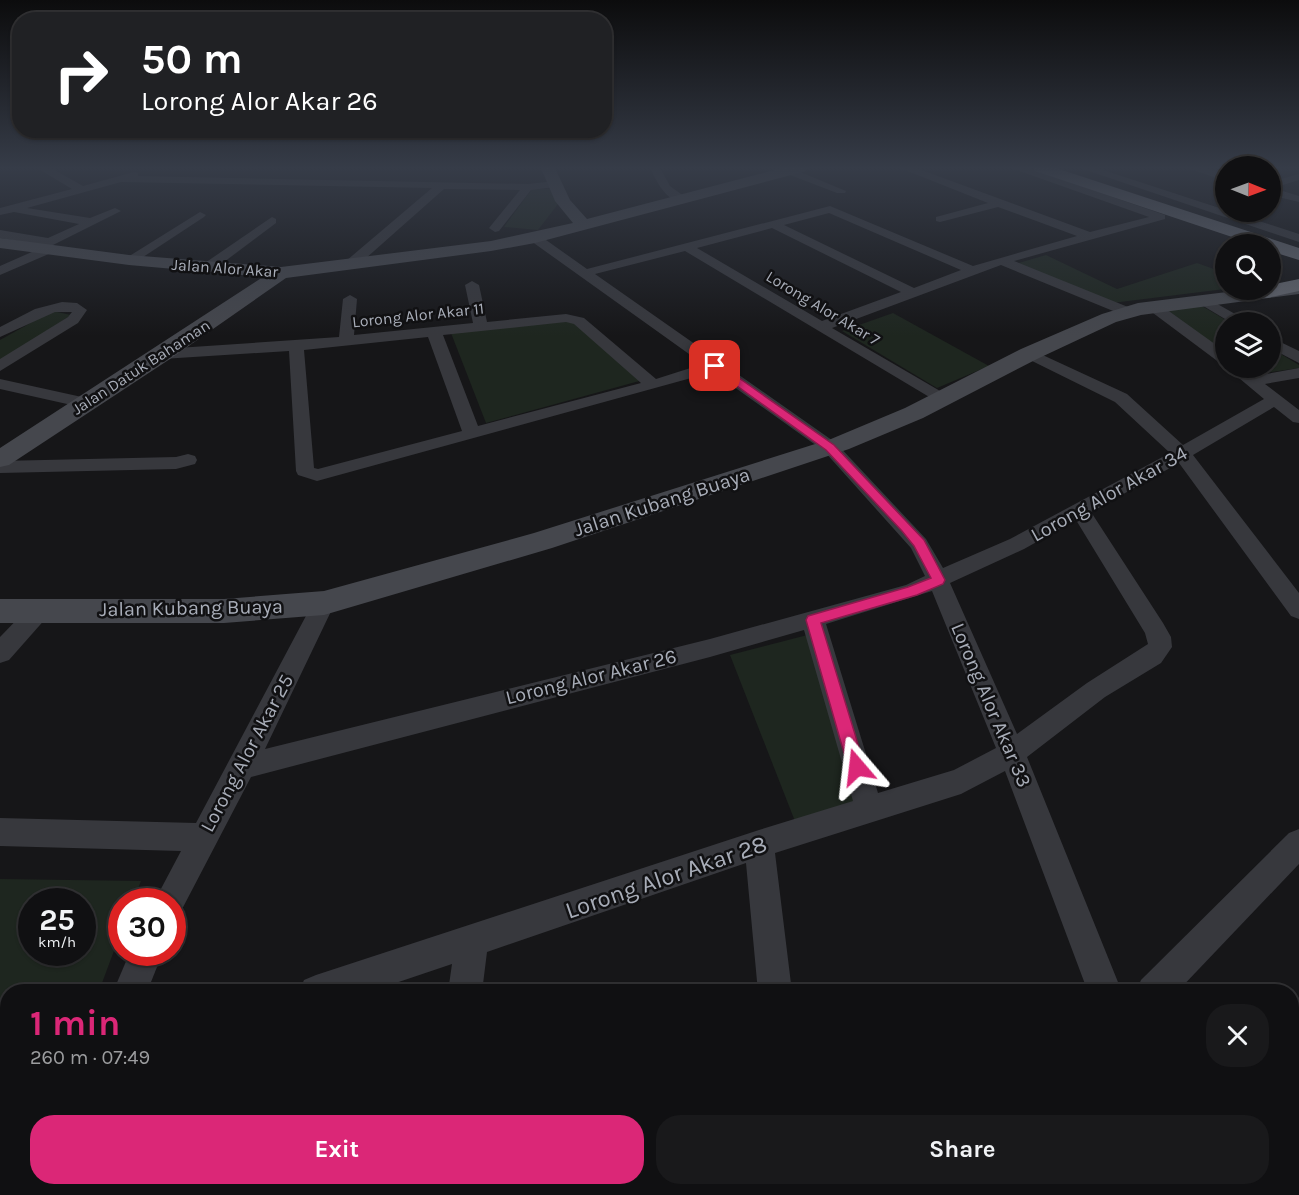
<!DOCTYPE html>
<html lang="en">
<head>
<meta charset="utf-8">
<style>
  body { margin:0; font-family:Karla,sans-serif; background:#19191b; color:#f1f3f6; height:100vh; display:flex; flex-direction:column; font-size:22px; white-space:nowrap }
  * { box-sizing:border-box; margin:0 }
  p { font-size:20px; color:#9c9d9f }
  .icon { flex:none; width:33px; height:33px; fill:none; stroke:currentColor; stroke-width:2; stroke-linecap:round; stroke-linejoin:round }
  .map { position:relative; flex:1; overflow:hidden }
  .drawer { position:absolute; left:0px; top:984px; width:1299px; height:212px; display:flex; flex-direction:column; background:#101012; border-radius:24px 24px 0 0; box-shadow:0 2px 4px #0004,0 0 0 2px #303032 }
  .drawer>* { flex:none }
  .banner { position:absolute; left:12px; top:12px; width:600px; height:126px; border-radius:24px; box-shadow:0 2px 4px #0004,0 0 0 2px #303032; background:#202124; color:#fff; overflow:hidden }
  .needle { width:39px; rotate:91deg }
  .tools { position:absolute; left:1215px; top:156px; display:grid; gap:12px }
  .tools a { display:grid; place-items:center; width:66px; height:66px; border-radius:50%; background:#101012; box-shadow:0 2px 4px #0004,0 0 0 2px #303032; font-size:30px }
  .speed { position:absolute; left:18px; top:888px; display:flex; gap:12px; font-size:30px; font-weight:700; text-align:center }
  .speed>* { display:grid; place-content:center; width:78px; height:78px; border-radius:50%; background:#101012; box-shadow:0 2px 4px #0004,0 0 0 2px #303032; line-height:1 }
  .speed small { font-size:15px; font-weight:400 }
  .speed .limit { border:9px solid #d22; background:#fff; color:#111 }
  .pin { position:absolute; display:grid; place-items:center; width:51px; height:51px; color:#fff; margin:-26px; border-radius:12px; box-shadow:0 3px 9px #0006 }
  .me { position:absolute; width:66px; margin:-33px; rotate:343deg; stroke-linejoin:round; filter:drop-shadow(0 0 4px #0008) }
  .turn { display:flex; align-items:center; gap:21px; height:126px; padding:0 30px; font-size:27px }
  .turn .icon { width:78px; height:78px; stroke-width:2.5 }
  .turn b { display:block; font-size:42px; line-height:51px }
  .round { display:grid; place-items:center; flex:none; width:63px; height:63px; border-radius:24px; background:#19191b }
  .summary { display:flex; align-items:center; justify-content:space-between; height:102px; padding:0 30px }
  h1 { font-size:36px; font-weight:700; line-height:45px; color:#db2777 }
  .button { display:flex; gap:12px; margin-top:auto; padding:12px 30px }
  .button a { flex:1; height:69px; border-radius:24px; background:#db2777; color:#fff; font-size:24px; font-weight:700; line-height:69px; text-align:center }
  .button a+a { background:#19191b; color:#f1f3f6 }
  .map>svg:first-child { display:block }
  .green { fill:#1e261f; fill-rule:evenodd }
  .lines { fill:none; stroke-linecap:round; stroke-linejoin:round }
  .street { fill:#37383d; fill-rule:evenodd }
  .secondary { fill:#45474d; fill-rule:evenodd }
  .highway { fill:#63666e; fill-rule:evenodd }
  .route { fill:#db2777; stroke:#8e194d; stroke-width:1.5 }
  .labels { text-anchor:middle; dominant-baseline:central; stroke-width:5; stroke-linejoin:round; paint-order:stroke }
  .far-street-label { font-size:16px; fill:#a8adb8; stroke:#111113 }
  .street-label { font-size:20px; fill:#a8adb8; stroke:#111113 }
  .near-street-label { font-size:24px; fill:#a8adb8; stroke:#111113 }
</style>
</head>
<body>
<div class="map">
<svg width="1299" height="1195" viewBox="0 0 1299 1195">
  <rect width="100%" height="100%" fill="#161618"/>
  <g class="green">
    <polygon points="532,189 550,189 558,204 538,230 504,227"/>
    <polygon points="1046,255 1117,289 1197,263 1225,273 1225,289 1112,303 1015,264"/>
    <polygon points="1202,306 1229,322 1226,322 1225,352 1162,311"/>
    <polygon points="52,311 71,315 0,362 0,340"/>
    <polygon points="893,313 989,366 937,388 842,331"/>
    <polygon points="571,318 643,380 486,423 451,333"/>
    <polygon points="1271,348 1299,365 1299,368 1259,374 1249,368 1270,368"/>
    <polygon points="819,632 869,809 800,834 730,655"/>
    <path d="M0,879L141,881L133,901L122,902L121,932L99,991L8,992L7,1051H0ZM32,902H82V952H32Z"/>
  </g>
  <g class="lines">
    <g class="street">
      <polygon points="37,168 51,168 83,186 134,172 138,173 138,176 528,184 555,181 560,184 555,187 531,190 499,231 495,232 489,228 520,190 444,189 356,267 346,267 345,264 346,261 432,188 121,182 27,208 90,218 115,208 121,211 49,247 53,250 51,253 0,275 0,266 34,251 31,248 36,244 0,238 0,230 48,238 79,224 14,212 0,215 0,208 72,189"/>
      <path d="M650,168H660L670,186L685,197V201C667,204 657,182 650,168Z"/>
      <path d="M900,168H916L1090,232L1149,217L1011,168H1028L1165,215V219L1014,261L1133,309L1135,312L1133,315H1123L1001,265L832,328L947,395L949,399L941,404L685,251L595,274L836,443L926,539L943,568L1010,539L1170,453L1115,402L1024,357L1021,354L1024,351H1034L1127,394L1183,445L1264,399L1227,368H1244L1255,376L1299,368V378L1265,384L1299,410V423L1293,422L1274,407L1193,455L1299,593V619L1291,616L1179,463L1091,512L1163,623L1171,637L1172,647L1161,663L1105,697L1027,757L1122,992H1088L1005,771L961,794L775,853L792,992H758L746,863L487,952L482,992H448L452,964L369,992H299L304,980L316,975L759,830L853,801L804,630L710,657L251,777L180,913L172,916V902H154L181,851L0,846V818L196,823L316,597L324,595L332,597L335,603L265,749L710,639L906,585L925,576L911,548L824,451L713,372L317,481L298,475L296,471L289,351L162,359L154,354L162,349L339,337L343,299L350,295L357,299L354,335L473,323L465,285L472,281L479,285L487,322L566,314L584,318L656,379L703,364L531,241V235H539L587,269L830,206L973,266L1077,236L998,207L940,222L936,221V217L988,203ZM829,213L961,270L914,288L784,225ZM772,228L901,292L822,321L697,248ZM566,322L574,324L641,383L478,426L443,335ZM428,337L462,431L318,469L314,468L304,350ZM1076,520L1145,633L1148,644L1087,683L1017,734L950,583L1024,549ZM932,591L996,748L954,770L878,793L826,624Z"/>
      <polygon points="1080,168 1097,168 1299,234 1299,242"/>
      <polygon points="1187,168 1205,168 1226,175 1226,181"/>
      <polygon points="785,169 793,169 846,191 845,193 837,193 785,173"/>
      <polygon points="1299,174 1299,180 1273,188 1299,196 1299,202 1270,195 1270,182"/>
      <polygon points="200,212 206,215 204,217 134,263 124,263 123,260"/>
      <polygon points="272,217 276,219 276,223 212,271 202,271 200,268 202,265"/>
      <polygon points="1205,297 1244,319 1246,322 1230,322 1200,304 1198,301 1200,298"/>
      <polygon points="62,302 77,303 87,310 78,323 0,371 0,359 68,317 72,312 55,312 0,337 0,327 35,309"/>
      <polygon points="1154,303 1159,304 1226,352 1226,365 1220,363 1149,310 1147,307 1149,304"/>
      <polygon points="1270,337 1299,351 1299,363 1270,348"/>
      <polygon points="0,379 91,399 93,403 91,407 85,408 0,389"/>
      <polygon points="188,454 195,456 197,460 195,464 176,469 0,473 0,461 176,457"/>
      <polygon points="39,602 47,605 50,611 47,617 9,660 0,663 0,637 31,605"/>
      <polygon points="1299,829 1299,864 1177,992 1136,992 1141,980 1289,833"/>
      <polygon points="130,952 163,952 147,992 113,992"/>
      <polygon points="8,1053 8,1089 0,1090 0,1054"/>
      <polygon points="26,1188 66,1188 63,1195 23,1195"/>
      <polygon points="417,1188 457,1188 456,1195 416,1195"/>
      <polygon points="779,1188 819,1188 820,1195 780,1195"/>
      <polygon points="1158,1188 1198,1188 1201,1195 1161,1195"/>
    </g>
    <g class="secondary">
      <polygon points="541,168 555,168 570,200 587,219 782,168 808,168 806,171 535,243 491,251 286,278 170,359 9,465 0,467 0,448 263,277 129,265 0,248 0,238 129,255 281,267 491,241 573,223 555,201"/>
      <polygon points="1299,282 1299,294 1141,315 1116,322 1037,359 923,418 849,449 552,548 324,615 224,623 0,623 0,599 224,599 324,591 534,533 831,439 905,408 1021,349 1102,314 1138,303 1243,290 1270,290 1270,286"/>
    </g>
    <g class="highway">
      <polygon points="1033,168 1056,168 1299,248 1299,260 1270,251 1270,244 1253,244 1035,171"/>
      <polygon points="1299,279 1299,291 1267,298 1260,296 1257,292 1259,290 1270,290 1270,285"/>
    </g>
  </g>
  <linearGradient id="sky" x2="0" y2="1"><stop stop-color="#0c0c0d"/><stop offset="0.5" stop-color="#363c48"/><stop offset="1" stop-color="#363c48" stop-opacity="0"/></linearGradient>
  <rect width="1299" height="336" fill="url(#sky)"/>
  <polygon class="route" points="712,364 719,364 834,445 924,540 945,580 943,584 917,595 821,623 865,767 863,772 857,774 851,772 848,767 806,620 808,616 908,587 931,578 914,546 902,531 826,450 712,368"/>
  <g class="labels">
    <g class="far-street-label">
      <text transform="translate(225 268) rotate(4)">Jalan Alor Akar</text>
      <text transform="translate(823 308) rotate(31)">Lorong Alor Akar 7</text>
      <text transform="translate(418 315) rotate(-6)">Lorong Alor Akar 11</text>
      <text transform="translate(141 367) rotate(-33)">Jalan Datuk Bahaman</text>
    </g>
    <g class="street-label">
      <text transform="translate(1109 494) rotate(-29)">Lorong Alor Akar 34</text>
      <text transform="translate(662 502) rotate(-18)">Jalan Kubang Buaya</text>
      <text transform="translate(191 608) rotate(-1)">Jalan Kubang Buaya</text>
      <text transform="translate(591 677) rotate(-14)">Lorong Alor Akar 26</text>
      <text transform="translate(991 705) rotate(67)">Lorong Alor Akar 33</text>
      <text transform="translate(247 753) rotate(-62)">Lorong Alor Akar 25</text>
    </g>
    <g class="near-street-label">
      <text transform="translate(666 877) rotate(-19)">Lorong Alor Akar 28</text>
    </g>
  </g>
</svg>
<div class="tools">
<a><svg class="needle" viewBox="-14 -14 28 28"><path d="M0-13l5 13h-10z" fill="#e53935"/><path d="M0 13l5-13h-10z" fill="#9c9d9f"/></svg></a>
<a><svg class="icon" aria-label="search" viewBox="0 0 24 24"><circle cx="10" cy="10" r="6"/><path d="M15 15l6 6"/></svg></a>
<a><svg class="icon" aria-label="layers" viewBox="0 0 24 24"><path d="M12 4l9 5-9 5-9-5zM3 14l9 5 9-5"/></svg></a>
</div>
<div class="speed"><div>25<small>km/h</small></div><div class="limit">30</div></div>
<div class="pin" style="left:715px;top:366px;background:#d93025"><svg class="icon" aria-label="arrive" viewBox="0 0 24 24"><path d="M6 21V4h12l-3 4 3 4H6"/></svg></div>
<svg class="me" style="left:857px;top:767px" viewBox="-20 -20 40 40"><path d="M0-17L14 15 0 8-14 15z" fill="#db2777" stroke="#fff" stroke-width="4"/></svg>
<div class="banner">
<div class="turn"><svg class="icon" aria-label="right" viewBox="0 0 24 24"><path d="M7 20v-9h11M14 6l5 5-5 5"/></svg><div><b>50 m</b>Lorong Alor Akar 26</div></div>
</div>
<section class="drawer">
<div class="summary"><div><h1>1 min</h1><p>260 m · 07:49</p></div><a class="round"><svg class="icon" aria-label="close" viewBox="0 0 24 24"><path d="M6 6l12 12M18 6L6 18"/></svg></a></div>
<div class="button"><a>Exit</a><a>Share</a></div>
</section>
</div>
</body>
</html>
